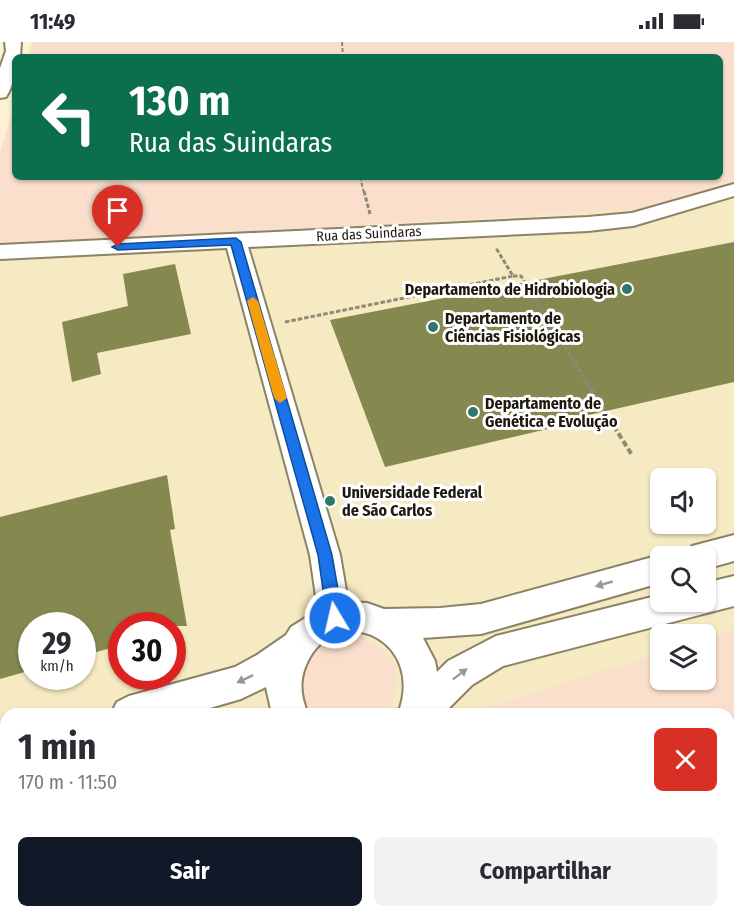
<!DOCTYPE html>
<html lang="pt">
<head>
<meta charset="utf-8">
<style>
  body { margin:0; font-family:"Fira Sans Condensed",sans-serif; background:#f2f2f3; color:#2b2b33; height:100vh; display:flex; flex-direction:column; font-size:22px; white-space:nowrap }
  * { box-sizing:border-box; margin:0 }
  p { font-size:20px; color:#7c7c81 }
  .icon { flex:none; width:33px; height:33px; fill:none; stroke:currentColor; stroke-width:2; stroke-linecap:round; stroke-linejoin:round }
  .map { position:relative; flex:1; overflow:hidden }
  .sheet { position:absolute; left:0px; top:666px; width:735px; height:210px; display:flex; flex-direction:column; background:#fff; border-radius:18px 18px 0 0; box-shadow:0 2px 4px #0004 }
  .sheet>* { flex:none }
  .top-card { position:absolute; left:12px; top:12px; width:711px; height:126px; border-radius:9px; box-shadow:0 2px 4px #0004; background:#0b6e4f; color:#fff; overflow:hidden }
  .controls { position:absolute; left:650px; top:426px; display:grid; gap:12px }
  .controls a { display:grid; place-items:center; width:66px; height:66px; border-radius:9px; background:#fff; box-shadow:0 2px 4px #0004; font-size:30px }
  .speed { position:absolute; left:18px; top:570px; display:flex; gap:12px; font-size:30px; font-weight:700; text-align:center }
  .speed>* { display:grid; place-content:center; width:78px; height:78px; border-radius:50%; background:#fff; box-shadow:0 2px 4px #0004; line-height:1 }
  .speed small { font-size:15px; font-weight:400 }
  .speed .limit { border:9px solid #d22; background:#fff; color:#111 }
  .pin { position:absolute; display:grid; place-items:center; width:51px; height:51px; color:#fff; margin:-62px -26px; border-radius:50% 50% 50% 0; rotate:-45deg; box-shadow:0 0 6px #0007 }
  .pin .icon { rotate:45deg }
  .me { position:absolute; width:66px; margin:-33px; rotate:351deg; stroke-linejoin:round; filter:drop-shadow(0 0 4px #0008) }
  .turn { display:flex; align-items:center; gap:21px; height:126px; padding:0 18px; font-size:27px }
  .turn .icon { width:78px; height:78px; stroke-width:2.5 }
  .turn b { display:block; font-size:42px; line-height:51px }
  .round { display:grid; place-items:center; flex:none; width:63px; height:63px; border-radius:9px; background:#f2f2f3 }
  .overview { display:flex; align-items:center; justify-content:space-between; height:102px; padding:0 18px }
  h1 { font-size:36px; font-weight:700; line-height:45px }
  .cta { display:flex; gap:12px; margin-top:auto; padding:12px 18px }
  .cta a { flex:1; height:69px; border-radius:9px; background:#111827; color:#fff; font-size:24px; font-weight:700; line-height:69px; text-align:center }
  .cta a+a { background:#f2f2f3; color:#2b2b33 }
  .status { display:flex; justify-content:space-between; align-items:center; height:42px; padding:0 30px; background:#fff; direction:ltr }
  .status svg { height:16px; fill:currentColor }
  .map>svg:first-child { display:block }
  .built { fill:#f6eac3; fill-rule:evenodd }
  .green { fill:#fadfcd }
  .building { fill:#85884f }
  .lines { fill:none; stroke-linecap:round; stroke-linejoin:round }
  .street-casing { stroke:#8c8266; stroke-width:4 }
  .path-far2 { stroke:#908974; stroke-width:2; stroke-dasharray:4 2; stroke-linecap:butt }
  .path-far1 { stroke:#908974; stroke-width:3; stroke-dasharray:4.5 2; stroke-linecap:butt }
  .path { stroke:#908974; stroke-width:4; stroke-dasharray:6 3; stroke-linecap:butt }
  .street { fill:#fff; fill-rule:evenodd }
  .oneway { fill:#999893 }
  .route { fill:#1a73e8; stroke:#114b97; stroke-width:1.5 }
  .slow { fill:#f59e0b }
  .poi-dot { fill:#2f766e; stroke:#fff; stroke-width:2 }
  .labels { text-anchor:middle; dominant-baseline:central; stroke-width:6; stroke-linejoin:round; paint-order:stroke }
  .far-street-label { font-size:14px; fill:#1d190e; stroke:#fff }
  .poi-label { font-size:16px; font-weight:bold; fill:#1d190e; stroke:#fff; text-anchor:start }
</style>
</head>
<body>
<div class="status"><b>11:49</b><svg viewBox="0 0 49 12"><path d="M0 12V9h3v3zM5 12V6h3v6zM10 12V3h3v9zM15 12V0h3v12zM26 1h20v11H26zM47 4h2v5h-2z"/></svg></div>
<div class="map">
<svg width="734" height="876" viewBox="0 0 734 876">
  <rect width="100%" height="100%" fill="#fcf2d3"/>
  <path class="built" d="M32,0H734V876H0V111L15,60V135H720V15H28ZM660,436H705V482H660ZM660,514H705V560H660ZM32,584H82V634H32ZM122,584H172V634H122ZM660,592H705V638H660ZM6,672H729V870H6Z"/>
  <g class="green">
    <polygon points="32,0 734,0 734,138 638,167 0,204 0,111 15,60 15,135 720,135 720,15 28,15"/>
    <polygon points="734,588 734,876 536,876 533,870 729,870 729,672 480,672 481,667 660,611 660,638 705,638 705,597"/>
    <path d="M348,592C394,602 407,630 387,672H305L298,629L309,610L327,597Z"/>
  </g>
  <g class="building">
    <polygon points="734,200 734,340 584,374 586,378 385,425 330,278"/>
    <polygon points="175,222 191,292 97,311 101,332 72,340 62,280 128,264 123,232"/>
    <polygon points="167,433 175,487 170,488 187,584 122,584 122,603 82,614 82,584 32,584 32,628 0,637 0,475"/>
  </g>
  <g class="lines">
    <defs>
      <g id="street">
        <path d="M5,0H21L20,15H15C15,29 14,43 6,55L0,56V26L6,9Z"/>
        <path d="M734,142V154L633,184L588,189L248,205L340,513L348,560L367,561L384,567L440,566L481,562L660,513L664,514H660V541L481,592L423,596L435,619L437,630L448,619L496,594L660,553V560H705V541L734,534V564L503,624L472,643L443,672H398C426,600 343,560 310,615C299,634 299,651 308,672H272L266,645L241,657L189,672H111L117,660L129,654L235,625L257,613L286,593L291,585L318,568L310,513L227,206L0,217V203L588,175L632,171Z"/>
        <polygon points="734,493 734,519 705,527 705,514 688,514 692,504"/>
        <polygon points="6,689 6,725 0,727 0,691"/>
        <polygon points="6,745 6,783 0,785 0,747"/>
        <polygon points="383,870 424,870 426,876 385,876"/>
        <polygon points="450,870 490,870 492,876 452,876"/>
      </g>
    </defs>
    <use href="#street" class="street-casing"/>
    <g class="path-far2">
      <polyline points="342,0 343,15"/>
      <polyline points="360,135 364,151"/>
    </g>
    <g class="path-far1">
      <polyline points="364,149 370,172"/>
      <polyline points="513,234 521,234 586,339"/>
      <polyline points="285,280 513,234 496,206"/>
    </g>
    <polyline class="path" points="585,338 632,413"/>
    <use href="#street" class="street"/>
  </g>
  <defs><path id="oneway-solid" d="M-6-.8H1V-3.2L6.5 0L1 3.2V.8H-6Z" transform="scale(1.5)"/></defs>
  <g class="oneway">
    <use href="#oneway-solid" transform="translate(604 542) rotate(164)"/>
    <use href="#oneway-solid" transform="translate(460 632) rotate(-37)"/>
    <use href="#oneway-solid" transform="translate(245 637) rotate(155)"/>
  </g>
  <polygon class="route" points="236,196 241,200 332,513 343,576 341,581 335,583 330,581 327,576 318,513 231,203 118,208 112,205 118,202"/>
  <polygon class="slow" points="253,255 258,259 287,356 280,361 274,356 247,259"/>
  <g class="poi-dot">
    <circle cx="627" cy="247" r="6"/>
    <circle cx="433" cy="285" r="6"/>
    <circle cx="473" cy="370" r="6"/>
    <circle cx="330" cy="459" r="6"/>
  </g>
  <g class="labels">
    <g class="far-street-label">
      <text transform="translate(369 192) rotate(-3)">Rua das Suindaras</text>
    </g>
    <g class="poi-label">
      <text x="615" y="247" text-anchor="end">Departamento de Hidrobiologia</text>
      <text x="445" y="276">Departamento de<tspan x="445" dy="18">Ciências Fisiológicas</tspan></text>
      <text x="485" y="361">Departamento de<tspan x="485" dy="18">Genética e Evolução</tspan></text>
      <text x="342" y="450">Universidade Federal<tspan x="342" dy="18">de São Carlos</tspan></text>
    </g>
  </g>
</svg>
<div class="controls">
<a><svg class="icon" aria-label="sound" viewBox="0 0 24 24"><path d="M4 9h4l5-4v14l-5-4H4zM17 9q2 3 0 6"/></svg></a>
<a><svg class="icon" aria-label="search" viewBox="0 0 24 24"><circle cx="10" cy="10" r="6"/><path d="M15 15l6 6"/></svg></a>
<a><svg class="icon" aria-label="layers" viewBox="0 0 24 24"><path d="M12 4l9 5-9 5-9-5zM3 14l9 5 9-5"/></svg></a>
</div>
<div class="speed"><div>29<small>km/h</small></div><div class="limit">30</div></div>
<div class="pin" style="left:118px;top:205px;background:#d93025"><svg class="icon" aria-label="arrive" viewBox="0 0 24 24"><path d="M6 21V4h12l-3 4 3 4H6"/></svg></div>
<svg class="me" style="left:335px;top:576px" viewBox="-20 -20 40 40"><circle r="17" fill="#1a73e8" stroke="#fff" stroke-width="3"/><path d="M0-11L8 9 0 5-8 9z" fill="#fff"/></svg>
<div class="top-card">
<div class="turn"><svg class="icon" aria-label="left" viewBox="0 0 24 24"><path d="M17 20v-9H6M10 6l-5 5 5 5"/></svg><div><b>130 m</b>Rua das Suindaras</div></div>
</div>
<section class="sheet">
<div class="overview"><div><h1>1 min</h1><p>170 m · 11:50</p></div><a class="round" style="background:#d93025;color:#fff"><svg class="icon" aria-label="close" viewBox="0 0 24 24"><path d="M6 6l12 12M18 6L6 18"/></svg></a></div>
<div class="cta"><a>Sair</a><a>Compartilhar</a></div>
</section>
</div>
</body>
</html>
